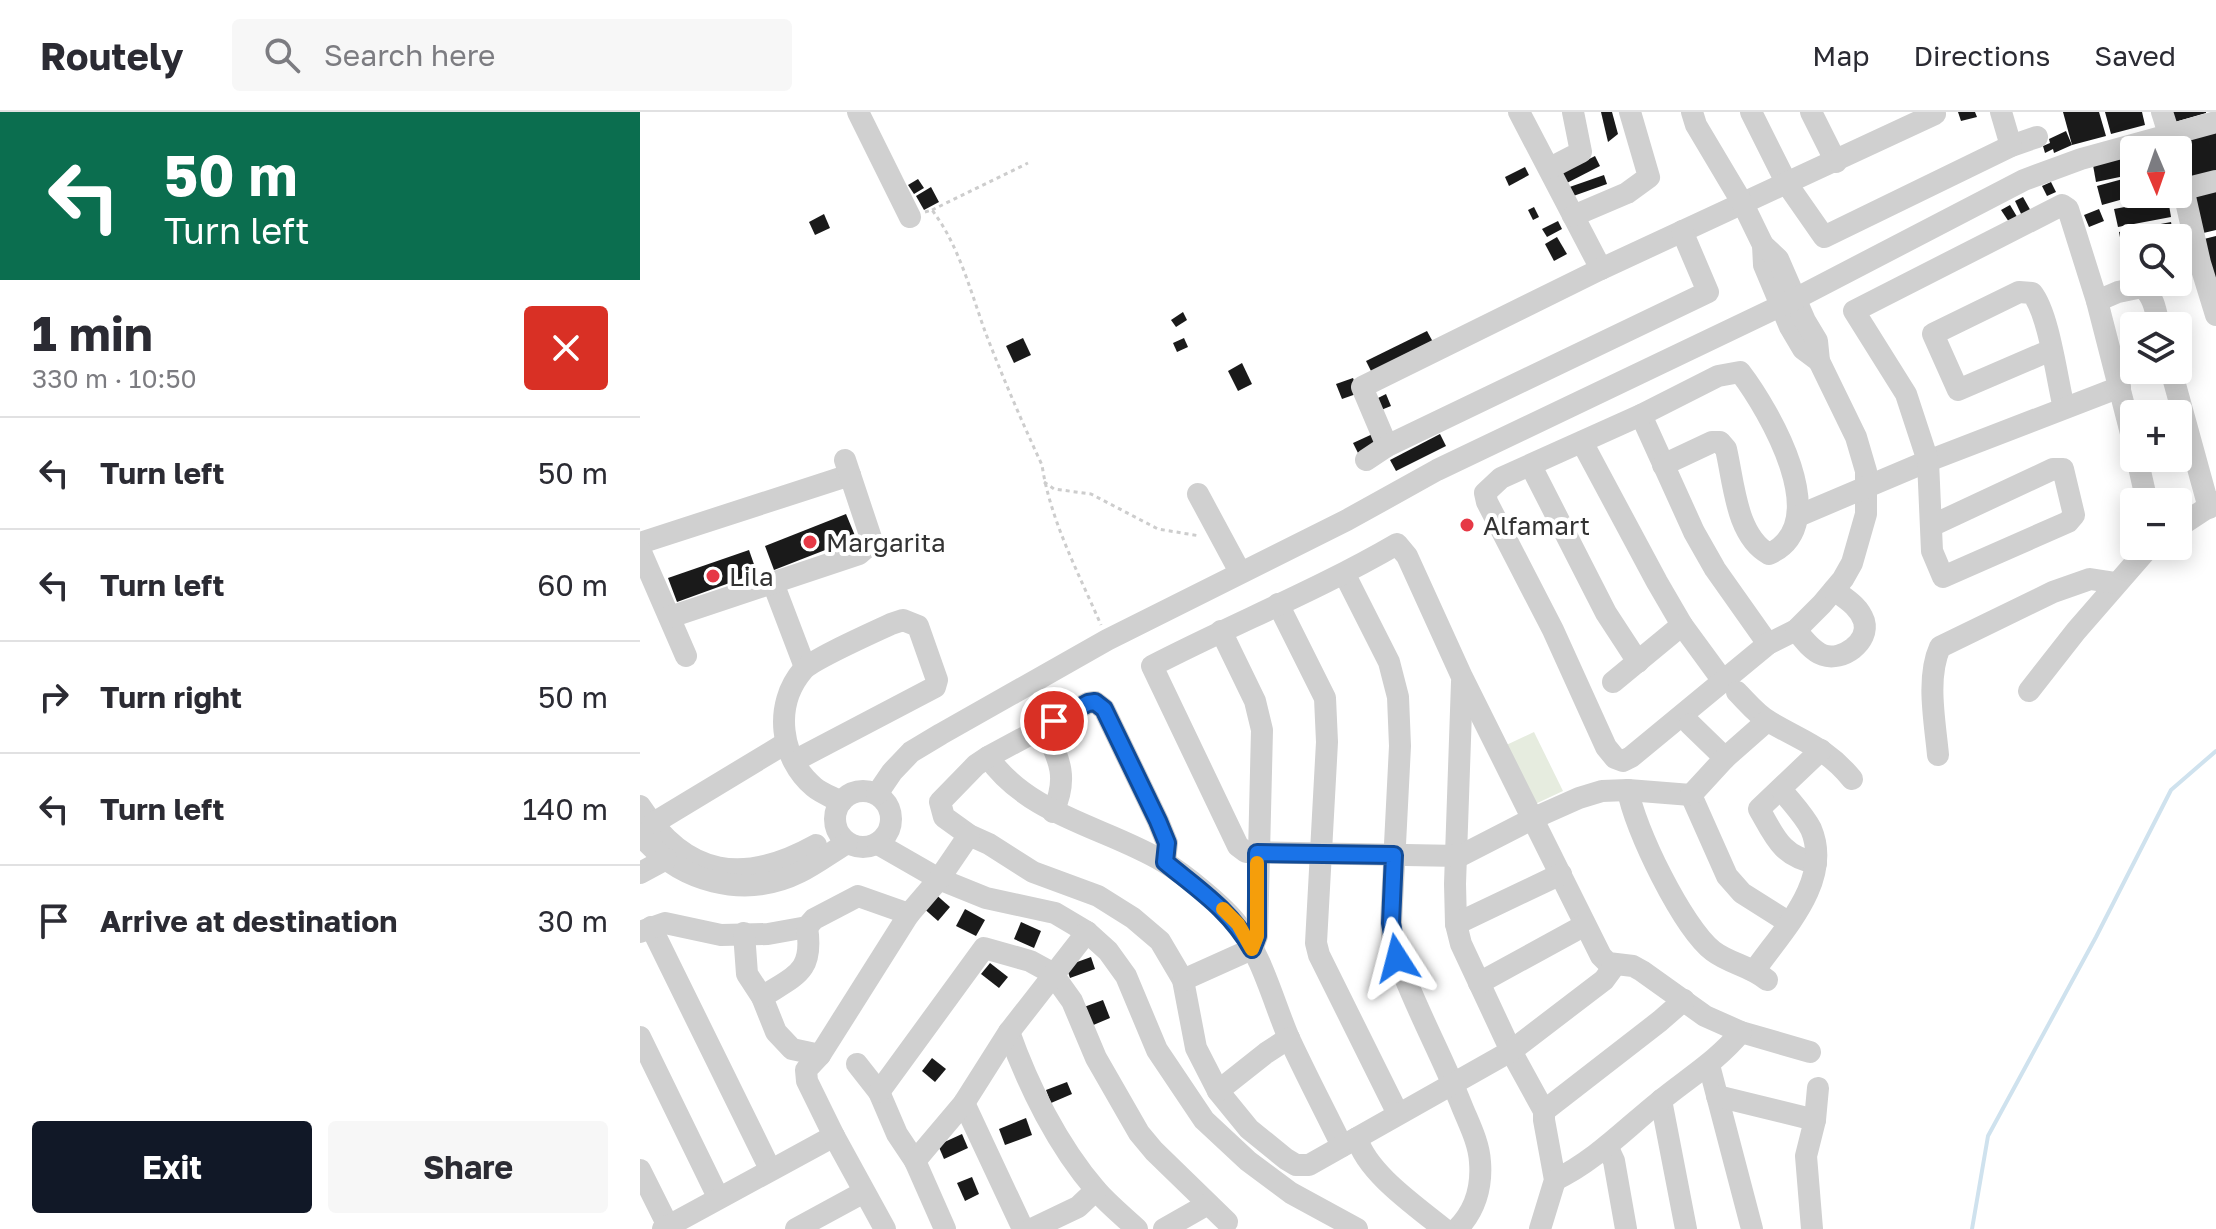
<!DOCTYPE html>
<html lang="en">
<head>
<meta charset="utf-8">
<style>
  body { margin:0; font-family:"Golos Text",sans-serif; background:#f7f7f7; color:#2b2b33; height:100vh; display:flex; flex-direction:column; font-size:30px; white-space:nowrap }
  * { box-sizing:border-box; margin:0 }
  p { font-size:26px; color:#7c7c81 }
  .icon { flex:none; width:44px; height:44px; fill:none; stroke:currentColor; stroke-width:2; stroke-linecap:round; stroke-linejoin:round }
  .map { position:relative; flex:1; overflow:hidden }
  .side { display:flex; flex-direction:column; background:#fff; width:640px }
  .side>* { flex:none }
  .top-card { background:#0b6e4f; color:#fff; overflow:hidden }
  .needle { width:52px; rotate:178deg }
  .tools { position:absolute; left:1480px; top:24px; display:grid; gap:16px }
  .tools a { display:grid; place-items:center; width:72px; height:72px; border-radius:8px; background:#fff; box-shadow:0 4px 20px #0003; font-size:40px }
  .pin { position:absolute; display:grid; place-items:center; width:68px; height:68px; color:#fff; margin:-34px; border:4px solid #fff; border-radius:50%; box-shadow:0 2px 8px #0007 }
  .me { position:absolute; width:88px; margin:-44px; rotate:351deg; stroke-linejoin:round; filter:drop-shadow(0 0 6px #0008) }
  .turn { display:flex; align-items:center; gap:28px; height:168px; padding:0 32px; font-size:36px }
  .turn .icon { width:104px; height:104px; stroke-width:2.5 }
  .turn b { display:block; font-size:56px; line-height:68px }
  .round { display:grid; place-items:center; flex:none; width:84px; height:84px; border-radius:8px; background:#f7f7f7 }
  .headline { display:flex; align-items:center; justify-content:space-between; height:136px; padding:0 32px }
  h1 { font-size:48px; font-weight:700; line-height:60px }
  .primary-button { display:flex; gap:16px; margin-top:auto; padding:16px 32px }
  .primary-button a { flex:1; height:92px; border-radius:8px; background:#111827; color:#fff; font-size:32px; font-weight:700; line-height:92px; text-align:center }
  .primary-button a+a { background:#f7f7f7; color:#2b2b33 }
  ul { padding:0; list-style:none }
  li { display:flex; align-items:center; gap:24px; height:112px; padding:0 32px; border-top:2px solid #e1e1e2 }
  li div { flex:1 }
  li b { display:block; font-size:30px }
  li em { font-style:normal }
  header { display:flex; align-items:center; gap:48px; box-sizing:border-box; height:112px; padding:0 40px; background:#fff; border-bottom:2px solid #e1e1e2 }
  header strong { font-size:38px }
  nav { display:flex; gap:44px; margin-inline-start:auto; font-size:28px }
  .search { width:560px; height:72px; background:#f7f7f7; display:flex; align-items:center; gap:20px; box-sizing:border-box; padding:0 28px; border-radius:8px; color:#7c7c81; font-size:30px }
  main { display:flex; flex:1; min-height:0 }
  .map>svg:first-child { display:block }
  .green { fill:#e6ecdf }
  .lines { fill:none; stroke-linecap:round; stroke-linejoin:round }
  .stream { stroke:#cfe2ee; stroke-width:4 }
  .building { fill:#1a1a1a }
  .path { stroke:#cdcdcd; stroke-width:3; stroke-dasharray:4 4; stroke-linecap:butt }
  .minor { stroke:#d0d0d0; stroke-width:22 }
  .route-casing { stroke:#114b97; stroke-width:20 }
  .route { stroke:#1a73e8; stroke-width:14 }
  .slow { stroke:#f59e0b; stroke-width:14 }
  .poi-dot { fill:#e63946; stroke:#fff; stroke-width:3 }
  .labels { text-anchor:middle; dominant-baseline:central; stroke-width:8; stroke-linejoin:round; paint-order:stroke }
  .poi-label { font-size:26px; fill:#333; stroke:#fff; text-anchor:start }
</style>
</head>
<body>
<header>
<strong>Routely</strong>
<div class="search"><svg class="icon" aria-label="search" viewBox="0 0 24 24"><circle cx="10" cy="10" r="6"/><path d="M15 15l6 6"/></svg>Search here</div>
<nav><a>Map</a><a>Directions</a><a>Saved</a></nav>
</header>
<main>
<section class="side">
<div class="top-card">
<div class="turn"><svg class="icon" aria-label="left" viewBox="0 0 24 24"><path d="M17 20v-9H6M10 6l-5 5 5 5"/></svg><div><b>50 m</b>Turn left</div></div>
</div>
<div class="headline"><div><h1>1 min</h1><p>330 m · 10:50</p></div><a class="round" style="background:#d93025;color:#fff"><svg class="icon" aria-label="close" viewBox="0 0 24 24"><path d="M6 6l12 12M18 6L6 18"/></svg></a></div>
<ul>
<li><svg class="icon" aria-label="left" viewBox="0 0 24 24"><path d="M17 20v-9H6M10 6l-5 5 5 5"/></svg><div><b>Turn left</b></div><em>50 m</em></li>
<li><svg class="icon" aria-label="left" viewBox="0 0 24 24"><path d="M17 20v-9H6M10 6l-5 5 5 5"/></svg><div><b>Turn left</b></div><em>60 m</em></li>
<li><svg class="icon" aria-label="right" viewBox="0 0 24 24"><path d="M7 20v-9h11M14 6l5 5-5 5"/></svg><div><b>Turn right</b></div><em>50 m</em></li>
<li><svg class="icon" aria-label="left" viewBox="0 0 24 24"><path d="M17 20v-9H6M10 6l-5 5 5 5"/></svg><div><b>Turn left</b></div><em>140 m</em></li>
<li><svg class="icon" aria-label="arrive" viewBox="0 0 24 24"><path d="M6 21V4h12l-3 4 3 4H6"/></svg><div><b>Arrive at destination</b></div><em>30 m</em></li>
</ul>
<div class="primary-button"><a>Exit</a><a>Share</a></div>
</section>
<div class="map">
<svg width="1576" height="1117" viewBox="0 0 1576 1117">
  <rect width="100%" height="100%" fill="#fff"/>
  <polygon class="green" points="894,620 923,679 891,694 862,635"/>
  <g class="lines">
    <polyline class="stream" points="1332,1117 1348,1024 1456,825 1531,678 1576,639"/>
  </g>
  <g class="building">
    <polygon points="961,0 972,0 978,22 968,30"/>
    <polygon points="1318,0 1335,0 1337,5 1321,9"/>
    <polygon points="1423,0 1459,0 1466,24 1432,33"/>
    <polygon points="1465,0 1502,0 1505,13 1471,22"/>
    <polygon points="1524,0 1566,0 1566,1 1528,12"/>
    <polygon points="1426,19 1432,33 1414,41 1413,37 1405,41 1403,34 1410,31 1409,27"/>
    <polygon points="1576,19 1576,62 1551,67 1542,27"/>
    <polygon points="955,44 960,54 921,74 916,64"/>
    <polygon points="1494,44 1494,62 1456,70 1453,53"/>
    <polygon points="885,55 889,63 869,74 865,65"/>
    <polygon points="964,63 967,72 925,87 921,78"/>
    <polygon points="1494,64 1494,84 1462,93 1457,74"/>
    <polygon points="278,67 284,76 274,82 268,73"/>
    <polygon points="1411,70 1416,80 1407,84 1402,74"/>
    <polygon points="1576,70 1576,118 1555,123 1545,77"/>
    <polygon points="291,75 299,90 284,98 276,84"/>
    <polygon points="1383,85 1392,101 1383,106 1375,89"/>
    <polygon points="1528,87 1531,105 1478,115 1474,97"/>
    <polygon points="1370,93 1379,108 1371,113 1361,98"/>
    <polygon points="894,95 899,105 893,108 888,98"/>
    <polygon points="1459,97 1464,109 1449,115 1444,103"/>
    <polygon points="184,102 190,116 175,123 169,110"/>
    <polygon points="918,109 922,117 907,125 902,117"/>
    <polygon points="1531,110 1534,126 1494,126 1494,133 1482,136 1479,120"/>
    <polygon points="1576,124 1576,171 1564,127"/>
    <polygon points="917,125 927,142 914,149 905,132"/>
    <polygon points="543,200 547,208 536,215 531,208"/>
    <polygon points="787,219 793,230 732,261 726,249"/>
    <polygon points="383,226 391,243 374,251 366,234"/>
    <polygon points="544,226 548,235 537,240 533,231"/>
    <polygon points="602,251 612,272 598,279 588,259"/>
    <polygon points="713,266 719,281 702,287 696,272"/>
    <polygon points="746,282 751,294 741,298 736,287"/>
    <polygon points="737,320 742,332 719,343 713,331"/>
    <polygon points="800,322 806,334 756,359 750,348"/>
    <polygon points="206,402 216,426 134,458 125,434"/>
    <polygon points="109,438 117,461 37,490 28,466"/>
    <polygon points="293,780 310,795 298,809 281,794"/>
    <polygon points="325,797 345,808 336,824 316,814"/>
    <polygon points="381,810 401,819 394,836 374,827"/>
    <polygon points="451,845 455,857 430,866 426,854"/>
    <polygon points="350,851 368,865 359,876 341,862"/>
    <polygon points="463,888 470,906 451,914 444,895"/>
    <polygon points="292,946 306,957 295,970 282,959"/>
    <polygon points="427,970 432,982 411,991 406,978"/>
    <polygon points="386,1006 392,1023 365,1033 359,1017"/>
    <polygon points="322,1022 328,1036 304,1047 298,1033"/>
    <polygon points="332,1065 339,1082 325,1089 317,1071"/>
  </g>
  <g class="lines">
    <g class="path">
      <polyline points="292,98 388,51"/>
      <path d="M285,100L292,98C319,133 331,181 346,222C363,266 382,310 402,353C410,408 439,462 461,513"/>
      <polyline points="404,370 414,377 451,382 518,417 560,424"/>
    </g>
    <g class="minor">
      <polyline points="218,0 270,105"/>
      <polyline points="879,0 961,157"/>
      <polyline points="1111,0 1147,72 1184,125 1371,34 1397,25"/>
      <polyline points="1171,0 1196,50"/>
      <polyline points="1361,0 1371,34"/>
      <polyline points="1522,0 1534,38"/>
      <polyline points="1538,54 1560,151 1576,203"/>
      <polyline points="910,56 941,40 933,0"/>
      <polyline points="1544,77 1576,69"/>
      <polyline points="933,104 987,81 1009,65 990,0"/>
      <polyline points="1123,133 1124,153 1150,215 1163,237 1179,249"/>
      <path d="M1457,189L1478,180L1502,175C1514,184 1516,200 1519,214"/>
      <path d="M1411,238L1318,278L1293,222L1379,180L1392,181C1409,202 1417,268 1424,296"/>
      <polyline points="1531,258 1569,396"/>
      <polyline points="1001,303 1054,420 1075,457 1128,532"/>
      <polyline points="942,330 1017,470 1042,513 1083,569"/>
      <polyline points="747,334 722,275 961,157 1295,2 1294,0"/>
      <polyline points="1497,346 1507,390"/>
      <polyline points="726,348 747,334 1068,180 1042,119"/>
      <path d="M1023,353L1072,330H1080L1086,337C1094,371 1096,424 1129,442C1196,412 1129,298 1100,260L1078,264L1001,303L861,366L845,381L847,390L913,518L966,635L975,646L983,649L991,645L1128,532L1156,518L1182,492L1203,467L1212,451L1226,402V359L1216,325L1179,249L1177,229L1165,209L1138,147L1123,133L1103,92L1056,13L1052,0"/>
      <polyline points="891,354 966,501 998,550"/>
      <polyline points="558,382 600,460"/>
      <polyline points="1158,404 1288,349 1480,275"/>
      <polyline points="1291,414 1413,357 1423,357 1434,403 1428,410 1303,465 1292,439 1288,349 1266,282 1214,199 1422,93 1428,97 1457,189 1494,333"/>
      <polyline points="1538,415 1576,390"/>
      <polyline points="0,431 210,363"/>
      <polyline points="0,438 46,544"/>
      <path d="M705,463L749,550L758,585L760,634L751,811L753,834C771,888 800,939 821,992C828,1010 839,1030 840,1050C842,1075 835,1099 817,1117"/>
      <polyline points="133,471 165,555"/>
      <polyline points="638,492 685,586 687,630 676,831 679,843 758,1002"/>
      <polyline points="30,505 219,442 227,435 231,426 205,348"/>
      <path d="M1156,518C1163,527 1172,539 1183,543C1202,550 1230,530 1224,509C1219,494 1206,487 1194,478"/>
      <polyline points="822,570 815,772 816,812 821,832 871,939 904,999 904,1008 915,1068 900,1117"/>
      <polyline points="973,570 1042,513"/>
      <polyline points="1389,579 1436,519 1510,434"/>
      <path d="M1097,580C1107,590 1117,603 1130,610C1162,629 1187,636 1212,667"/>
      <polyline points="1050,612 1085,646"/>
      <path d="M404,615C419,647 429,665 413,700"/>
      <path d="M1298,643C1295,610 1286,566 1300,535L1413,480L1450,467L1476,471"/>
      <path d="M348,645C389,704 466,715 524,750C544,762 584,794 598,813C622,845 633,888 648,924C665,961 684,997 702,1034"/>
      <path d="M154,649L295,575L297,568L278,514L263,508L251,512C234,520 173,547 163,558C133,593 140,646 174,675C181,681 192,685 201,690"/>
      <path d="M988,678C994,716 1043,816 1073,839C1090,852 1111,854 1127,868"/>
      <circle cx="223" cy="707" r="28"/>
      <polyline points="237,682 252,660 271,640 301,622 467,528 707,408 797,358 1155,187 1384,68 1441,47 1576,10"/>
      <path d="M1051,683L988,678L962,679L939,686L894,706L820,744L606,740L598,734L512,554C593,512 678,478 757,432L767,444L822,565L961,844L968,851L993,854L1002,859L1065,904L1101,920L1170,940"/>
      <polyline points="1051,683 1087,764 1102,781 1148,810"/>
      <polyline points="1051,683 1085,646 1127,609"/>
      <path d="M0,694C47,766 104,773 176,733"/>
      <polyline points="12,712 146,631"/>
      <path d="M0,722C39,770 104,788 160,760C176,752 192,740 207,731"/>
      <polyline points="238,732 299,767 346,786 415,801 447,820 468,839 486,864 517,938 564,1008 608,1049 651,1081 717,1117"/>
      <polyline points="525,750 527,731 518,709 464,597 455,590 448,591 348,645 336,653 300,690 304,705 329,723 349,732 393,760 458,784 493,806 520,829 543,868 556,936 578,979 609,1017 646,1047 656,1053 669,1053 871,939 964,868 975,853"/>
      <path d="M1176,751C1141,744 1135,725 1119,697L1181,638"/>
      <polyline points="0,761 26,747"/>
      <polyline points="816,812 921,762"/>
      <polyline points="11,815 130,1057"/>
      <polyline points="0,820 25,811 81,823 128,822 167,815 174,807 218,784 269,802"/>
      <polyline points="104,821 107,862 122,885 136,920 152,937 180,943"/>
      <path d="M1115,858C1142,819 1193,769 1171,717C1164,703 1150,689 1141,677"/>
      <polyline points="543,868 612,837 617,824 622,618 615,589 581,519"/>
      <polyline points="839,871 945,813"/>
      <path d="M122,885C156,863 174,860 167,815"/>
      <path d="M369,920C388,974 418,1034 456,1078C468,1092 483,1104 497,1117"/>
      <polyline points="0,925 78,1085"/>
      <polyline points="217,952 239,980 257,1022 275,1049 305,1117"/>
      <polyline points="1069,953 1112,1117"/>
      <polyline points="578,979 626,941 649,926"/>
      <polyline points="239,980 344,836 390,849 412,861 432,889 456,946 499,1021 514,1039 587,1110"/>
      <polyline points="1077,984 1175,1008"/>
      <polyline points="1021,988 1046,1117"/>
      <polyline points="324,991 383,1117"/>
      <polyline points="904,999 1020,909 1044,888"/>
      <path d="M717,1026C727,1061 776,1094 804,1117"/>
      <polyline points="967,1034 974,1049 986,1117"/>
      <polyline points="275,1049 324,991 369,920 447,820"/>
      <polyline points="0,1058 28,1114"/>
      <path d="M915,1068C955,1049 986,1016 1020,989C1048,966 1077,949 1101,920"/>
      <polyline points="23,1117 194,1024"/>
      <polyline points="156,1117 224,1080"/>
      <polyline points="245,1117 194,1024 167,969 166,958 180,943 269,802 299,767 329,723"/>
      <polyline points="392,1117 438,1095 456,1078"/>
      <polyline points="524,1117 568,1092"/>
      <polyline points="1172,1117 1166,1044 1175,1008 1178,976"/>
    </g>
  </g>
  <g class="lines">
    <defs>
      <path id="route" d="M414,609L448,591L455,590L464,597L518,709L527,731L525,750C559,778 590,798 612,837L617,824V741L754,743L751,811L757,846"/>
    </defs>
    <use href="#route" class="route-casing"/>
    <use href="#route" class="route"/>
    <polyline class="slow" points="583,797 598,812 612,837 617,824 617,751"/>
  </g>
  <g class="poi-dot">
    <circle cx="827" cy="413" r="8"/>
    <circle cx="170" cy="430" r="8"/>
    <circle cx="73" cy="464" r="8"/>
  </g>
  <g class="labels">
    <g class="poi-label">
      <text x="843" y="413">Alfamart</text>
      <text x="186" y="430">Margarita</text>
      <text x="89" y="464">Lila</text>
    </g>
  </g>
</svg>
<div class="tools">
<a><svg class="needle" viewBox="-14 -14 28 28"><path d="M0-13l5 13h-10z" fill="#e53935"/><path d="M0 13l5-13h-10z" fill="#7c7c81"/></svg></a>
<a><svg class="icon" aria-label="search" viewBox="0 0 24 24"><circle cx="10" cy="10" r="6"/><path d="M15 15l6 6"/></svg></a>
<a><svg class="icon" aria-label="layers" viewBox="0 0 24 24"><path d="M12 4l9 5-9 5-9-5zM3 14l9 5 9-5"/></svg></a>
<a>+</a>
<a>−</a>
</div>
<div class="pin" style="left:414px;top:609px;background:#d93025"><svg class="icon" aria-label="arrive" viewBox="0 0 24 24"><path d="M6 21V4h12l-3 4 3 4H6"/></svg></div>
<svg class="me" style="left:757px;top:846px" viewBox="-20 -20 40 40"><path d="M0-17L14 15 0 8-14 15z" fill="#1a73e8" stroke="#fff" stroke-width="4"/></svg>
</div>
</main>
</body>
</html>
